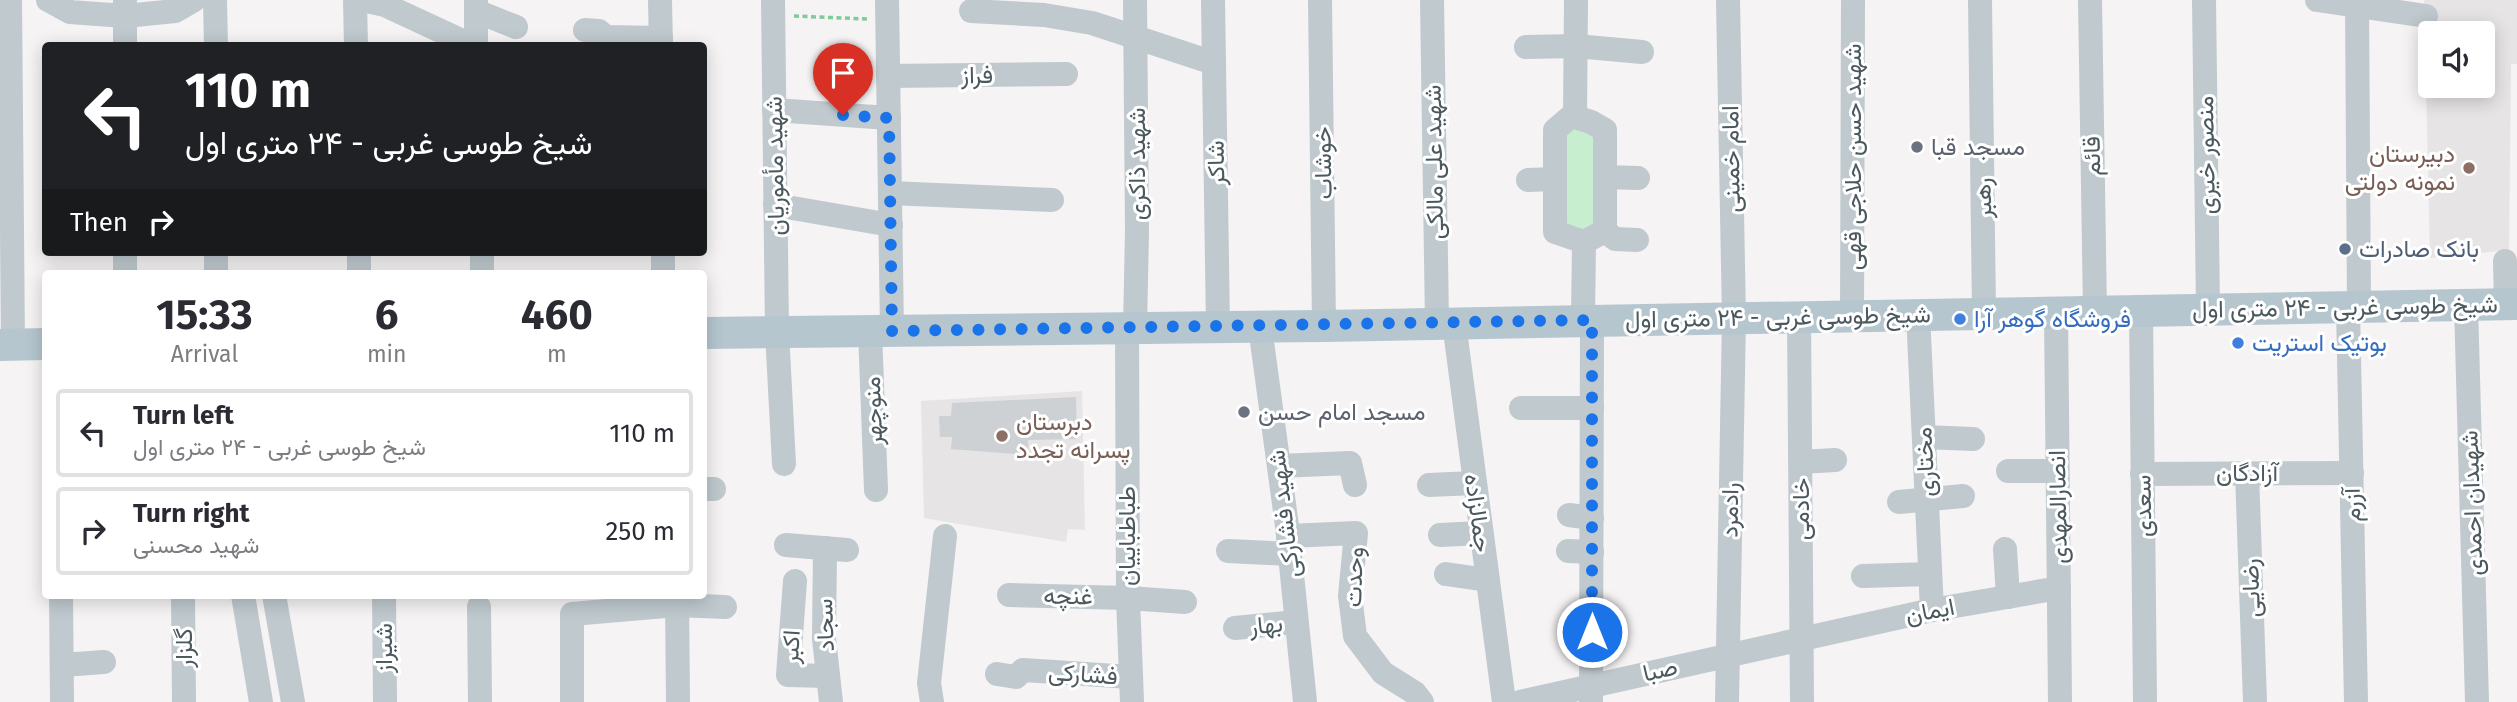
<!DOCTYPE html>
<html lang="en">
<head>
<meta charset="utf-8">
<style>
  body { margin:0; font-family:"Fira Sans",Vazirmatn,sans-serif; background:#f2f2f3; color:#2b2b33; height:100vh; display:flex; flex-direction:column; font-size:26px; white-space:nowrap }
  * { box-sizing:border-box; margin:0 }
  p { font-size:23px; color:#7c7c81 }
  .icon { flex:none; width:38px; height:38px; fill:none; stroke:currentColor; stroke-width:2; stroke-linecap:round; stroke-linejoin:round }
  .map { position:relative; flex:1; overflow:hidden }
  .drawer { position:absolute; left:42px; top:270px; width:665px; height:329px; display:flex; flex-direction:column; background:#fff; border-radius:7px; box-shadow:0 4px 18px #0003 }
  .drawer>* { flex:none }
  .guide { position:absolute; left:42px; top:42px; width:665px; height:214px; border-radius:7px; box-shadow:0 4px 18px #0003; background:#202124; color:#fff; overflow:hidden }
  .fabs { position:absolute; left:2418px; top:21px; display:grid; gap:14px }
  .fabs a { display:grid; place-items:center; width:77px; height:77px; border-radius:7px; background:#fff; box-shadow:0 4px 18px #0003; font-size:35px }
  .pin { position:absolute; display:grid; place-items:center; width:60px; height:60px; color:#fff; margin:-72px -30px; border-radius:50% 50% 50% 0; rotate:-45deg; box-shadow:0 0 7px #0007 }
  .pin .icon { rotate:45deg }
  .me { position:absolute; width:77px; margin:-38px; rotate:0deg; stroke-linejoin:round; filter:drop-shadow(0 0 5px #0008) }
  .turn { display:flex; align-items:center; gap:24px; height:147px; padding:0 28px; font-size:32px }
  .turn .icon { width:91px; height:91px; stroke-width:2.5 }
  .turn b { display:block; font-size:49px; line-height:60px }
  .then { display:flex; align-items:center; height:66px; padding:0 28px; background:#0003; gap:14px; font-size:26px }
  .eta { display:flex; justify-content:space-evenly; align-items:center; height:119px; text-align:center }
  .eta b { font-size:42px; font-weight:700; line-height:49px }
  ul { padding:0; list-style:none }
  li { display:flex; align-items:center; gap:21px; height:88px; margin:0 14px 10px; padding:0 14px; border:4px solid #e1e1e2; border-radius:7px }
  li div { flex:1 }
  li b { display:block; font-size:26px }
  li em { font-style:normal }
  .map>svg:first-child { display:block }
  .education { fill:#e6e4e5; fill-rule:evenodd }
  .green { fill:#c6eecf }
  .building { fill:#cdd1d4 }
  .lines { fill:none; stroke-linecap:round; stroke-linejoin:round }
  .path { stroke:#7fca9a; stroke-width:3.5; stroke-dasharray:5 3.5; stroke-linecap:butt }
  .minor { stroke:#bfc9ce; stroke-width:24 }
  .major { stroke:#b5c6cf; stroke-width:32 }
  .route { stroke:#1a73e8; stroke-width:12; stroke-dasharray:0 21.6 }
  .worship-dot { fill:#6b7280; stroke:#fff; stroke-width:2.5 }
  .education-dot { fill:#8d6e63; stroke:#fff; stroke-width:2.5 }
  .service-dot { fill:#5c6f8a; stroke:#fff; stroke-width:2.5 }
  .shop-dot { fill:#3f7fe0; stroke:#fff; stroke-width:2.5 }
  .labels { text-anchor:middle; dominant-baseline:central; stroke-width:6; stroke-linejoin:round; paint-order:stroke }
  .street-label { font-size:24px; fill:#4b595f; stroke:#fff }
  .worship-label { font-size:24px; fill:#5b616d; stroke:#fff; text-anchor:start }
  .education-label { font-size:24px; fill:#785e54; stroke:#fff; text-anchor:end }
  .service-label { font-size:24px; fill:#4e5e75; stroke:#fff; text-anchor:start }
  .shop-label { font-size:24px; fill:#366cbe; stroke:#fff; text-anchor:start }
</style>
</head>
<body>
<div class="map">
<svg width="2517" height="702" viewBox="0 0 2517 702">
  <rect width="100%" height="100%" fill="#f5f3f3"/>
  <g class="education">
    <path d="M2424,0H2517V64H2511L2509,250L2430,258ZM2431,33H2483V86H2431Z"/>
    <polygon points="1082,391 1085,530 1068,529 1066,542 924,518 921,401"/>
  </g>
  <polygon class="green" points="1577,127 1597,133 1598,225 1578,231 1566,226 1567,132"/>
  <polygon class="building" points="1076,397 1077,439 1028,440 1029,455 951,449 952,437 940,437 939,416 951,416 952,403"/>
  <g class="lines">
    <polyline class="path" points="794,16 867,19"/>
    <g class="minor">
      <polyline points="10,0 13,344"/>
      <polyline points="48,0 70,12 125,16 175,11 194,0"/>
      <polyline points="215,0 216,46"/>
      <polyline points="355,0 356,46"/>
      <polyline points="362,0 385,5 473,46"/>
      <polyline points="660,0 661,46"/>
      <polyline points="773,0 777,332 784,464"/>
      <polyline points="887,0 892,331"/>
      <polyline points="1213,0 1218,327"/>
      <polyline points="1320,0 1324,326"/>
      <polyline points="1432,0 1437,323"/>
      <polyline points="1980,0 1984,313"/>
      <polyline points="2090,0 2095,311"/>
      <polyline points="2204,0 2208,310"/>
      <polyline points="2317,0 2426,16"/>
      <polyline points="2357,0 2359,307"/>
      <polyline points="476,11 516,27"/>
      <polyline points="971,11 1044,15 1092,23 1214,63"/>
      <polyline points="585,30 599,31 606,37 661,38"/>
      <polyline points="125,46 125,1"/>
      <polyline points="476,46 476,0"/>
      <polyline points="1526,47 1576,46 1642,52"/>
      <polyline points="888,76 1066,74"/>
      <polyline points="774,110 889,118"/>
      <polygon points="1575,117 1591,122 1605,130 1605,231 1584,242 1555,232 1555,130 1569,118"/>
      <polyline points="1575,117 1576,0"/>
      <polyline points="1605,177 1638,178"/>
      <polyline points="1528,180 1555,179"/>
      <polyline points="890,193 1052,200"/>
      <polyline points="775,205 891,225"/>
      <polyline points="1605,231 1615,239 1637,240"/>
      <polyline points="125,252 125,273"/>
      <polyline points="359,252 359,273"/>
      <polyline points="482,252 482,273"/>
      <polyline points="663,252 663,273"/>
      <polyline points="2505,261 2506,304"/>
      <polyline points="216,273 216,252"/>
      <polyline points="2466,305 2477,702"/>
      <polyline points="2348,307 2356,702"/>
      <polyline points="2141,311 2145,702"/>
      <polyline points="2056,312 2060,702"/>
      <polyline points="1918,314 1932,610"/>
      <polyline points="1852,315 1853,0"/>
      <polyline points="1799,316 1802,702"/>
      <polyline points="1583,320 1584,242"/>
      <polyline points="1454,323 1504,702"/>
      <polyline points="1260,327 1287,526 1305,702"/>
      <polyline points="1127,328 1128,598 1132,702"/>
      <polyline points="1135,328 1137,231 1135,0"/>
      <polyline points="870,331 876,490"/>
      <polyline points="1521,408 1592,408"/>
      <polyline points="1924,437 1973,439"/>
      <polyline points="1801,462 1835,460"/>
      <polyline points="1279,466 1350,463 1355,485"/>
      <polyline points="2008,471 2057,471"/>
      <polyline points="2247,473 2255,702"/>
      <polyline points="2142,474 2352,473"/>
      <polyline points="1429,485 1474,483"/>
      <polyline points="704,489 714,489"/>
      <polyline points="1899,502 1963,496"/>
      <polyline points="1569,515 1592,518"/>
      <polyline points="1440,535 1481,533"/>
      <polyline points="1288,536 1356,533 1350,596 1355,636 1383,673 1415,693 1422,702"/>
      <polyline points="786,545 847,550"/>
      <polyline points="825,548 824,639 831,702"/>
      <polyline points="2005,549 2008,597"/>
      <polyline points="1228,551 1290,554"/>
      <polyline points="1568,551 1592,552"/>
      <polyline points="1446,574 1487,580"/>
      <polyline points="1863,576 1930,574"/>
      <polyline points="795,581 788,675 828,676"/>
      <polyline points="61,595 62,702"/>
      <polyline points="183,595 184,702"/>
      <polyline points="243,595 261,702"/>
      <polyline points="274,595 293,702"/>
      <polyline points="384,595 385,702"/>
      <polyline points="677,595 678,702"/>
      <polyline points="1009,595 1128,598 1185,602"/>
      <polyline points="479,607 480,702"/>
      <polyline points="1235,628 1296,622"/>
      <polyline points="62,665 104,662"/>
      <polyline points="997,674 1016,677 1023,670 1131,677"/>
      <polyline points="1591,701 1592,320"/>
      <polyline points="572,702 572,614 677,605 725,607"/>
      <polyline points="932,702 929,683 945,536"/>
      <polyline points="1520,702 1932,610 2059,588"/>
      <polyline points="1727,702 1734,318 1728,0"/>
    </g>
    <g class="major">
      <polyline points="704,333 1324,326 2517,304"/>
      <polyline points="0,345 46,344"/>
    </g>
  </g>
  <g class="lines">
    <polyline class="route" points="843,115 889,118 892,331 1592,320 1592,632"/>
  </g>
  <g class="worship-dot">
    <circle cx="1917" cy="147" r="7"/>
    <circle cx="1244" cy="412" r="7"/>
  </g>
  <g class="education-dot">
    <circle cx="2469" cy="168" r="7"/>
    <circle cx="1002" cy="436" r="7"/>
  </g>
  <circle class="service-dot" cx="2345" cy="249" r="7"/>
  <g class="shop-dot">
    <circle cx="1960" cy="319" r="7"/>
    <circle cx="2238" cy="343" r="7"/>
  </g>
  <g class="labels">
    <g class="street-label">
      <text transform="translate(977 75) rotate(-1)">فراز</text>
      <text transform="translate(2206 155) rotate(-91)">منصور خیری</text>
      <text transform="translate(2092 156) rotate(-91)">قائم</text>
      <text transform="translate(1853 157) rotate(-90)">شهید حسن حلاجی قهی</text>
      <text transform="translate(1731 159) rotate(-91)">امام خمینی</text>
      <text transform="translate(1434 162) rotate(-91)">شهید علی مالکی</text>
      <text transform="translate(1216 163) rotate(-91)">شاکر</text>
      <text transform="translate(1323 163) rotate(-91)">خوشاب</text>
      <text transform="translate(1137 164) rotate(-90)">شهید ذاکری</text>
      <text transform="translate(775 166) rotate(-91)">شهید مأموریان</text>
      <text transform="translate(1983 198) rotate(-91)">رهبر</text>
      <text transform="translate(2345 307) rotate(-1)">شیخ طوسی غربی - ۲۴ متری اول</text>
      <text transform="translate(1778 317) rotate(-1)">شیخ طوسی غربی - ۲۴ متری اول</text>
      <text transform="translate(873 411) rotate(-92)">منوچهر</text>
      <text transform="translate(1925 462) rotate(-93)">مختاری</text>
      <text x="2247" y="473">آزادگان</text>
      <text transform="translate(2472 503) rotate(-92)">شهیدان احمدی</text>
      <text transform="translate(2352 505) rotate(-91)">آزرم</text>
      <text transform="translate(2143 506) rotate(-91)">سعدی</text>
      <text transform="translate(2058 507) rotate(-91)">انصارالمهدی</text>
      <text transform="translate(1801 509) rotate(-90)">خادمی</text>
      <text transform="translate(1730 510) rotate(-89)">رادمرد</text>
      <text transform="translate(1478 513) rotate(82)">جمالزاده</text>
      <text transform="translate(1284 514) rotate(-97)">شهید فشارکی</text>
      <text transform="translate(1127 536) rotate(-90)">طباطباییان</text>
      <text transform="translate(1354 577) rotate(-88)">وحدت</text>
      <text transform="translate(2251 588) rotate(-92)">رضایی</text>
      <text transform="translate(1068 596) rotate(1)">غنچه</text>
      <text transform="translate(1930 611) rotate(-11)">ایمان</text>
      <text transform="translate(825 625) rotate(-92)">سجاد</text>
      <text transform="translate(1266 625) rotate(-6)">بهار</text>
      <text transform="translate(791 647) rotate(-87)">اکبر</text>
      <text transform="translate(184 648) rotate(-90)">گلزار</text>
      <text transform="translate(384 648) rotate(-90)">شیراز</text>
      <text transform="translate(1660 670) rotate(-13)">صبا</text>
      <text transform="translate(1083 674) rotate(4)">فشارکی</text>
    </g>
    <g class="worship-label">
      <text x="1931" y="147">مسجد قبا</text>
      <text x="1258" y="412">مسجد امام حسن</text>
    </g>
    <g class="education-label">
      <text x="2455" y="154">دبیرستان<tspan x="2455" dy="28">نمونه دولتی</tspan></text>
      <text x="1016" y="422" text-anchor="start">دبرستان<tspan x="1016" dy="28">پسرانه تجدد</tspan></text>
    </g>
    <g class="service-label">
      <text x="2359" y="249">بانک صادرات</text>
    </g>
    <g class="shop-label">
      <text x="1974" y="319">فروشگاه گوهر آرا</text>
      <text x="2252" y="343">بوتیک استریت</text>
    </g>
  </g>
</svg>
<div class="fabs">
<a><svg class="icon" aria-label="sound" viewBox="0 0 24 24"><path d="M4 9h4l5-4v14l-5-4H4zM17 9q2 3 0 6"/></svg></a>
</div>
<div class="pin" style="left:843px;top:115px;background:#d93025"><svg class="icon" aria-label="arrive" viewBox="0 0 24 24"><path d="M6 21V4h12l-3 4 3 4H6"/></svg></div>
<svg class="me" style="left:1592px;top:632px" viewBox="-20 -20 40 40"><circle r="17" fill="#1a73e8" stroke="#fff" stroke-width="3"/><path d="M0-11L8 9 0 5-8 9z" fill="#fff"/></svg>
<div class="guide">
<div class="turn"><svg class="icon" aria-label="left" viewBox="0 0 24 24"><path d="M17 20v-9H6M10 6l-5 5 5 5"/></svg><div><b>110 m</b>شیخ طوسی غربی - ۲۴ متری اول</div></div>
<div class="then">Then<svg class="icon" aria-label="right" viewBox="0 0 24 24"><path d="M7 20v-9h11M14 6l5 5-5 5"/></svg></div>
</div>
<section class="drawer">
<div class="eta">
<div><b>15:33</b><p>Arrival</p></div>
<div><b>6</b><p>min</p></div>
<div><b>460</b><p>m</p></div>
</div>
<ul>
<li><svg class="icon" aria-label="left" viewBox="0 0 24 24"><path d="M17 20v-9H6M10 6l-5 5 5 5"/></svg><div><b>Turn left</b><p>شیخ طوسی غربی - ۲۴ متری اول</p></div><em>110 m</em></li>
<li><svg class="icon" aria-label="right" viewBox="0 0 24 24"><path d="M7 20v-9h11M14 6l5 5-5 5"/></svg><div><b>Turn right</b><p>شهید محسنی</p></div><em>250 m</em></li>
</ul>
</section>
</div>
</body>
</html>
